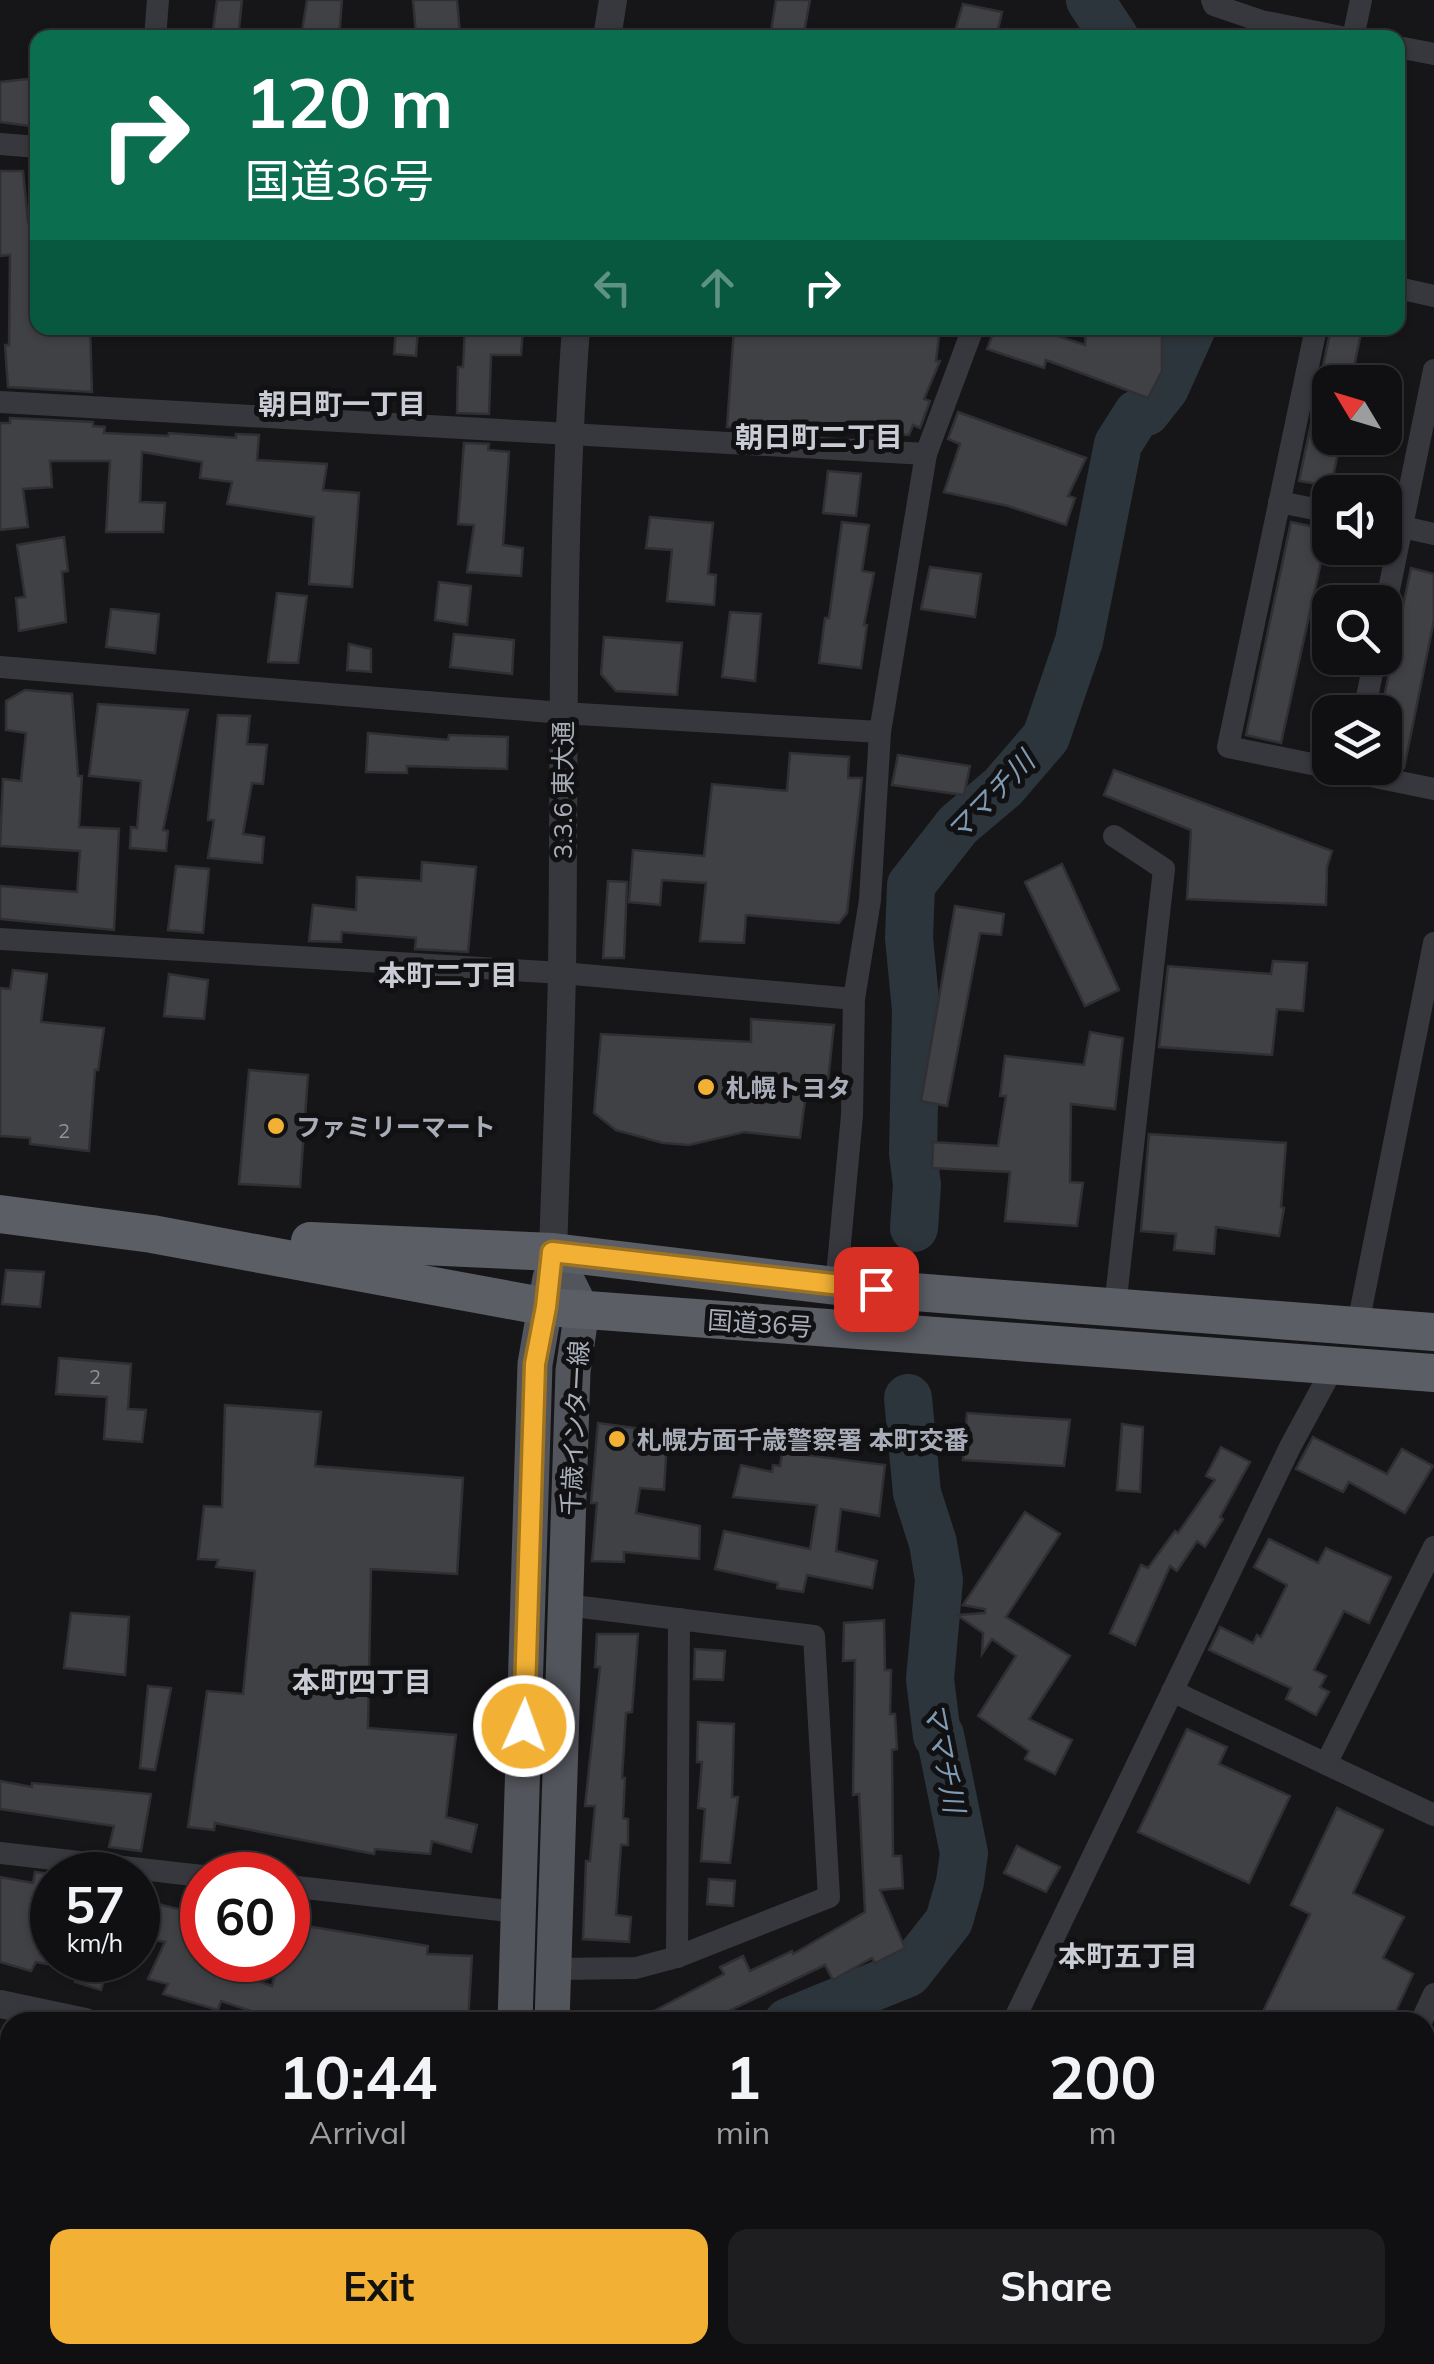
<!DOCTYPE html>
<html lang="en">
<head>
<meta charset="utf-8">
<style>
  body { margin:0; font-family:Mulish,"Noto Sans JP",sans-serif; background:#1e1e20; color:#f1f3f6; height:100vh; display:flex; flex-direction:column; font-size:38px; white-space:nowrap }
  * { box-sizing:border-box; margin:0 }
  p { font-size:32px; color:#9c9d9f }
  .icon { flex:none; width:55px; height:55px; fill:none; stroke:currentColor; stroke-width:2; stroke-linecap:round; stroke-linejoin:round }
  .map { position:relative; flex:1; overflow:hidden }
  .details { position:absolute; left:0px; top:2012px; width:1435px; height:352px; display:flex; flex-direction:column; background:#101012; border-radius:30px 30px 0 0; box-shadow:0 2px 8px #0004,0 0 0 2px #303032 }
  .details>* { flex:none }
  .banner { position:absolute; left:30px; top:30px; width:1375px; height:305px; border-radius:20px; box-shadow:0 2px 8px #0004,0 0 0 2px #303032; background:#0b6e4f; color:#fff; overflow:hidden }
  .needle { width:65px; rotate:308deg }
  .controls { position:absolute; left:1312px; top:365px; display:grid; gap:20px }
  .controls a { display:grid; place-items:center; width:90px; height:90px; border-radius:20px; background:#101012; box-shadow:0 2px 8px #0004,0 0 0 2px #303032; font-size:50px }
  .speed { position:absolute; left:30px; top:1852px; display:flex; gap:20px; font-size:50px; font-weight:700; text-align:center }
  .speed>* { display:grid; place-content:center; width:130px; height:130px; border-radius:50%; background:#101012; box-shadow:0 2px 8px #0004,0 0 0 2px #303032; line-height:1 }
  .speed small { font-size:25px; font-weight:400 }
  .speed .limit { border:15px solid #d22; background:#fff; color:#111 }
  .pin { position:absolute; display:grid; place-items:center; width:85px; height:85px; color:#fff; margin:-42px; border-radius:20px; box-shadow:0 5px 15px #0006 }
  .me { position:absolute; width:110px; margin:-55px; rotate:2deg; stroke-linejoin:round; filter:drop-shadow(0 0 8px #0008) }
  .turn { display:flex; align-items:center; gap:35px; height:210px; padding:0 50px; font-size:45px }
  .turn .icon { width:130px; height:130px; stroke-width:2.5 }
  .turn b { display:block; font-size:70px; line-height:85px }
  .lanes { display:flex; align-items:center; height:95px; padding:0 50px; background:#0003; justify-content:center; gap:50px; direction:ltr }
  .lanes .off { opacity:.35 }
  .eta { display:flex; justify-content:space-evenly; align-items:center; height:170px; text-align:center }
  .eta b { font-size:60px; font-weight:700; line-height:70px }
  .action { display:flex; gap:20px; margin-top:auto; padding:20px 50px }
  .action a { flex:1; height:115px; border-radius:20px; background:#f2b134; color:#111; font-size:40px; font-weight:700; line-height:115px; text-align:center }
  .action a+a { background:#1e1e20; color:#f1f3f6 }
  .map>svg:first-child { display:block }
  .green { fill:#1e261f }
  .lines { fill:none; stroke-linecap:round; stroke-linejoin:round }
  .river { stroke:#2c353c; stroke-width:48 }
  .building { fill:#404145; stroke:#303034; stroke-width:2.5 }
  .minor { stroke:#37383d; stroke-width:22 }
  .tertiary { stroke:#37383d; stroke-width:28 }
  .primary { stroke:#53555c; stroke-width:35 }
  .trunk { stroke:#5b5e65; stroke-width:38 }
  .route-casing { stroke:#9d7322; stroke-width:25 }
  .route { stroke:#f2b134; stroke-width:18 }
  .poi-dot { fill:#f2b134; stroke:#111113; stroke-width:4 }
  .labels { text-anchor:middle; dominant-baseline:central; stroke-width:10; stroke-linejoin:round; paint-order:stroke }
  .number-label { font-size:20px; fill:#8e929b }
  .street-label { font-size:25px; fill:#a8adb8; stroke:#111113 }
  .poi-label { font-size:25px; font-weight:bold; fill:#a8adb8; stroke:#111113; text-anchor:start }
  .neighbourhood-label { font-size:28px; font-weight:bold; fill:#c9ccd4; stroke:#111113 }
  .water-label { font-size:28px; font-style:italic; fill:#7f9bb3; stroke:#111113 }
</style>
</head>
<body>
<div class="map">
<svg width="1434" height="2364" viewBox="0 0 1434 2364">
  <rect width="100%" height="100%" fill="#161618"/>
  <polygon class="green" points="0,2080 10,2081 10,2355 408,2355 411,2364 0,2364"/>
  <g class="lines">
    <g class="river">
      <polyline points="1090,0 1115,38"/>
      <polyline points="914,1228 917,1185 913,1153 916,1010 909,938 911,885 958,825 1003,787 1046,737 1079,641 1118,444 1137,414 1146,412 1165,388 1192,328"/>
      <polyline points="788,2022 908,1973 949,1921 960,1882 964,1853 940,1735 937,1736 930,1679 939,1580 933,1543 917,1493 908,1398"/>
      <polyline points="0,2056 10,2058"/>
      <polyline points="443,2355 447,2364"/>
      <polyline points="639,2364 641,2355"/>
    </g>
  </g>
  <g class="building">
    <polygon points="217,0 242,0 238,38 212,38"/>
    <polygon points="307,0 342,0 339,38 301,38"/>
    <polygon points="413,0 457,0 460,33 416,35"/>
    <polygon points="776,0 810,0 803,38 770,38"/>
    <polygon points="963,4 1002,12 996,38 955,31"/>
    <polygon points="38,78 38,127 0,122 0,82"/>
    <polygon points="0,171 23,171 28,222 38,220 38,328 90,328 92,392 8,387 5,345 9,345 10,255 0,256"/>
    <polygon points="396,328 418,328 416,356 394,354"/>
    <polygon points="465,328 523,328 521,355 491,355 489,414 457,413 458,367 463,367"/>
    <polygon points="734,328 940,328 936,361 940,361 924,399 930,401 920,428 913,425 909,435 727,427"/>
    <polygon points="995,328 1034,328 1085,345 1086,328 1162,328 1162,371 1148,398 1046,360 1044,368 987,349"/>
    <polygon points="1331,328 1362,328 1351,382 1330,382 1330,438 1341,438 1331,486 1299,481"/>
    <polygon points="958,412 1086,458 1068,496 1075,498 1066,525 1008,506 944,492 960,444 948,439"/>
    <polygon points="10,418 93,422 93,426 105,427 104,433 168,436 169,433 236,438 236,434 259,435 257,460 327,464 323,490 359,493 352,587 309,584 314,517 227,504 232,482 200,478 202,462 142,452 140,502 165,503 163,532 106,532 110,461 50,461 52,487 23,489 28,527 0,530 0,423 10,423"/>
    <polygon points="464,443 489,444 488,450 509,452 503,545 523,548 521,576 467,572 474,525 458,524"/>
    <polygon points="828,471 861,474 856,516 823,513"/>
    <polygon points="650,517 713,523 708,574 716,575 714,605 667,601 672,550 646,548"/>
    <polygon points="842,522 869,525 862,571 874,573 864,625 867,625 861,668 819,663 825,618 829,618"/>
    <polygon points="1291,522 1328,530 1281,743 1246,735"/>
    <polygon points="64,537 68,571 62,572 66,622 19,631 16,598 25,597 17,545"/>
    <polygon points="930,567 981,574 975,617 921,609"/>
    <polygon points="1411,568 1434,574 1434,620 1404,768 1385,764 1385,712 1381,712"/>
    <polygon points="439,582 471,586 467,625 435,620"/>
    <polygon points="277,593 307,596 298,663 268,662"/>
    <polygon points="111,609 159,614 155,653 106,647"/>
    <polygon points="730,612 761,614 755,681 722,677"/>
    <polygon points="454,634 514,640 512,674 450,667"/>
    <polygon points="604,637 682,643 677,695 616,691 601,674"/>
    <polygon points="349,644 371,649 371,672 347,670"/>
    <polygon points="25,690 72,694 78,776 82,776 79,827 119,829 114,930 0,919 0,886 77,892 80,851 0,846 3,779 21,781 26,733 6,730 6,701"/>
    <polygon points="98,704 188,710 163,830 168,831 166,851 130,848 131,827 137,828 141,781 89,776"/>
    <polygon points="218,715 250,716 247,744 267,745 263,784 252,783 243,834 264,837 262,863 208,858 214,820 208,820"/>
    <polygon points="368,733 448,740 449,735 508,737 507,769 407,766 407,773 366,772"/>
    <polygon points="790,753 849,757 848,778 862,778 847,913 839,923 746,915 744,943 700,941 706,883 662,880 660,905 629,902 633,850 704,856 712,784 787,791"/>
    <polygon points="898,755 970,766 964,795 892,785"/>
    <polygon points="1114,770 1332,851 1327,867 1326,905 1187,899 1191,830 1104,795"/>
    <polygon points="422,862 476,867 468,952 415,949 416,938 342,932 341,942 309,941 313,905 356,910 357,877 421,881"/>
    <polygon points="1062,864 1119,990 1085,1006 1025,882"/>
    <polygon points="176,866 209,869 203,933 168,930"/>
    <polygon points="608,881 627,882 624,958 603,958"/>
    <polygon points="955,906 1004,914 1001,935 980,933 947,1106 921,1101"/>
    <polygon points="1273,961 1307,963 1303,1011 1277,1009 1272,1055 1159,1047 1168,966 1271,974"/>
    <polygon points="13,970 47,974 41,1022 104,1028 98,1070 95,1070 89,1151 30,1144 30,1138 0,1136 0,988 10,989"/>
    <polygon points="169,974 208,980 204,1019 164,1016"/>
    <polygon points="751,1019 834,1025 828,1081 808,1078 800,1138 744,1132 689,1145 663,1143 616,1130 594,1113 601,1034 751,1042"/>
    <polygon points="1090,1032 1123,1038 1115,1109 1071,1104 1070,1182 1083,1183 1077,1226 1005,1221 1010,1172 932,1168 933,1142 998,1146 1006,1096 1000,1096 1005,1056 1084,1065"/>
    <polygon points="249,1070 308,1075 300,1187 239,1184"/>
    <polygon points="1149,1134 1286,1143 1281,1207 1284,1208 1279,1236 1216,1227 1214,1254 1174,1250 1176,1234 1141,1231"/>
    <polygon points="6,1270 44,1272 40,1307 2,1304"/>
    <polygon points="59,1358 131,1364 128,1409 146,1410 142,1442 104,1439 107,1397 56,1394"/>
    <polygon points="225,1405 321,1412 315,1466 463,1478 457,1574 371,1569 368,1728 456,1735 446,1817 477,1825 471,1852 432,1841 430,1854 375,1849 374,1854 215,1823 214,1830 188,1827 207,1691 243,1694 255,1571 216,1567 218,1560 198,1559 204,1506 222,1507"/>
    <polygon points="967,1413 1070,1420 1064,1466 963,1460"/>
    <polygon points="598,1423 635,1428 634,1438 667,1440 664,1490 640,1488 636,1513 700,1526 699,1559 624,1552 624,1562 592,1561 597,1503 591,1503"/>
    <polygon points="1122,1424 1143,1427 1140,1492 1117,1490"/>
    <polygon points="1313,1437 1387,1474 1402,1449 1433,1466 1405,1513 1349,1482 1343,1492 1296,1469"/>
    <polygon points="1221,1447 1250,1462 1220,1517 1223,1519 1205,1547 1197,1541 1177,1571 1170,1566 1135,1645 1110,1633 1141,1565 1148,1568 1175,1531 1178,1533 1215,1480 1206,1476"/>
    <polygon points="783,1448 806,1451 805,1455 885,1465 879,1516 841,1509 836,1551 877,1561 872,1588 807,1575 803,1592 777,1588 778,1583 715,1569 724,1531 810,1549 817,1505 733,1497 741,1465 772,1472 773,1465 780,1466"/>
    <polygon points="1025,1512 1060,1534 1006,1617 1070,1656 1029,1719 1072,1740 1055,1774 1025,1759 1029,1751 978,1716 1016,1656 992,1639 982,1654 983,1633 957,1615 985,1613 985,1609 963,1605"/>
    <polygon points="1269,1539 1318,1563 1326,1548 1391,1577 1369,1623 1344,1611 1314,1670 1326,1676 1320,1687 1329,1692 1316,1715 1286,1699 1291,1688 1209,1650 1220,1627 1253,1643 1257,1635 1261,1637 1287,1585 1254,1567"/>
    <polygon points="71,1613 129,1617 125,1675 64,1668"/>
    <polygon points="884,1620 885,1670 891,1670 890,1714 895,1714 897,1749 892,1750 893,1856 901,1856 903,1888 880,1890 905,1948 875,1963 872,1958 833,1980 825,1965 706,2022 633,2022 724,1974 720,1967 743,1956 750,1971 792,1951 793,1954 865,1912 859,1794 853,1795 855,1660 843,1661 844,1623"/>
    <polygon points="597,1634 638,1634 632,1712 626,1713 622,1778 625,1778 623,1818 628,1819 628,1845 621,1845 616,1915 631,1917 629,1942 583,1939 586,1861 590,1861 595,1806 585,1806 600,1667 595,1667"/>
    <polygon points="695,1649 725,1651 723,1680 694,1679"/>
    <polygon points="148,1686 171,1688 155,1770 140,1768"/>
    <polygon points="698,1722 734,1724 732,1797 738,1797 730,1863 701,1861 705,1809 698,1808 702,1762 697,1762"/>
    <polygon points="1187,1729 1227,1747 1219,1764 1290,1796 1249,1883 1138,1832"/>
    <polygon points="0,1781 32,1787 32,1783 151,1794 141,1851 109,1847 114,1826 0,1809"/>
    <polygon points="1337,1808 1383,1830 1353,1893 1404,1917 1383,1958 1413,1974 1391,2022 1258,2022 1310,1914 1291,1905"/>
    <polygon points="1017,1846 1060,1867 1046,1892 1004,1873"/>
    <polygon points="35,1872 52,1874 52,1941 47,1964 36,1962 31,1971 0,1962 0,1877 33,1883"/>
    <polygon points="709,1879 735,1881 733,1906 707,1904"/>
    <polygon points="154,1903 202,1915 202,1967 242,1981 244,1976 272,1986 278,1960 288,1960 288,1923 428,1946 427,1954 472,1956 468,2022 271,2022 272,2018 221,2001 218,2010 163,1994 168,1984 148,1979 165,1942 145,1938"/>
    <polygon points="81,1960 110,1960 101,1990 75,1982"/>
  </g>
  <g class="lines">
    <g class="minor">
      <polyline points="1212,0 1214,5 1261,21 1346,38"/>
      <polyline points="155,38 158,0"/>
      <polyline points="1353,38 1361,0"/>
      <polyline points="1398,47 1434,54"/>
      <polyline points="0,144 38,147"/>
      <polyline points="1398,288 1434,296"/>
      <polyline points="1316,328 1228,747 1434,789"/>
      <polyline points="0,402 926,454"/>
      <polyline points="1279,502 1330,512"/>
      <polyline points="1385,523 1434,534"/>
      <polyline points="1385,609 1434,370"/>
      <polyline points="0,667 562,713 880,732"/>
      <polyline points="1364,712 1375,658"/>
      <polyline points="1114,836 1164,869 1115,1307"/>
      <polyline points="0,939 562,973 854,999"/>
      <polyline points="836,1286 852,1115 854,999 870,900 880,732 926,454 973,328"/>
      <polyline points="1358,1324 1434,943"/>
      <polyline points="1172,1691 1434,1815"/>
      <polyline points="1326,1764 1434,1547"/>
      <polyline points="0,1853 202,1876"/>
      <polyline points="288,1886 518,1912"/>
      <polyline points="677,1957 679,1619"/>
      <polyline points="554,1969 636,1968 677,1957 829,1897 814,1636 566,1605"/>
      <polyline points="1013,2022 1290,1447 1335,1364"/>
      <polyline points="1421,2022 1434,1994"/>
      <polyline points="1425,2270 1434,2274"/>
      <polyline points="848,2364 853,2355"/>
      <polyline points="1260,2364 1265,2355"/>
    </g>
    <g class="tertiary">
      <polyline points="607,38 613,0"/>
      <path d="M553,1252C556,1159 560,1065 562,972C565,757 560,542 576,328"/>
      <polyline points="0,2004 85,2022"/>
    </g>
    <g class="primary">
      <polyline points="515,2022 535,1364 550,1278"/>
      <polyline points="552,2022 573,1371 582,1310 553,1252"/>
      <polyline points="530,2355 531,2364"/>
      <polyline points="567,2355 569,2364"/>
    </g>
    <g class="trunk">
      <polyline points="0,1214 152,1234 547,1307 1434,1373"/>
      <polyline points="310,1241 553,1252 836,1286 1434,1332"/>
    </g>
  </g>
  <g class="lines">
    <defs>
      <polyline id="route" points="524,1726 535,1364 546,1307 552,1252 876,1289"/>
    </defs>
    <use href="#route" class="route-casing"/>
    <use href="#route" class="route"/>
  </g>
  <g class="poi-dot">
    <circle cx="706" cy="1087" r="10"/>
    <circle cx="276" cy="1126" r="10"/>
    <circle cx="617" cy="1439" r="10"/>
  </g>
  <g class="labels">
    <g class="number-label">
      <text x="64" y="1130">2</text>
      <text x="95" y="1376">2</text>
    </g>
    <g class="street-label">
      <text transform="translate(562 790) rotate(-90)">3.3.6 東大通</text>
      <text transform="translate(760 1323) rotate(4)">国道36号</text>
      <text transform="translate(574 1428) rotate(-87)">千歳インター線</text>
    </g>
    <g class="poi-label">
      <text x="726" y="1087">札幌トヨタ</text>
      <text x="296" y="1126">ファミリーマート</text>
      <text x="637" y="1439">札幌方面千歳警察署 本町交番</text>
    </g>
    <g class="neighbourhood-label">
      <text x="342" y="403">朝日町一丁目</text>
      <text x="819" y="436">朝日町二丁目</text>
      <text x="448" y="974">本町二丁目</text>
      <text x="362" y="1681">本町四丁目</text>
      <text x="1128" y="1955">本町五丁目</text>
    </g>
    <g class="water-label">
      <text transform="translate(990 796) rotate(-46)">ママチ川</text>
      <text transform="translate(945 1757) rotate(79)">ママチ川</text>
    </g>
  </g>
</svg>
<div class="controls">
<a><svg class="needle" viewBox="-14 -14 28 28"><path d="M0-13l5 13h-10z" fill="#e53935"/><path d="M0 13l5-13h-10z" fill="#9c9d9f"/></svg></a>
<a><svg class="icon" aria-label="sound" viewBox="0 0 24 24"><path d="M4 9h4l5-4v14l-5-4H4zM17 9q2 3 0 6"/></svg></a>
<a><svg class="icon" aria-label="search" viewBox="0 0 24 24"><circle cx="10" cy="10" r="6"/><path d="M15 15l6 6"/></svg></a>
<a><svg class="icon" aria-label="layers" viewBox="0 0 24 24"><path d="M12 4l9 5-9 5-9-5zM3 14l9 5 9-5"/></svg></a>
</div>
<div class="speed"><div>57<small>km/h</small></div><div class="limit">60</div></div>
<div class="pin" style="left:876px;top:1289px;background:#d93025"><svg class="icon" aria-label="arrive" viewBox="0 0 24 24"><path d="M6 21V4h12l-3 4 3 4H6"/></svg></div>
<svg class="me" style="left:524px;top:1726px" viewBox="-20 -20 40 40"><circle r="17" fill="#f2b134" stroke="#fff" stroke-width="3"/><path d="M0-11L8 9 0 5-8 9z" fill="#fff"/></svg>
<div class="banner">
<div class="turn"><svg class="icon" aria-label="right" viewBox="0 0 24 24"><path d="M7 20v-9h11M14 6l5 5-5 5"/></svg><div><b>120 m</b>国道36号</div></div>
<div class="lanes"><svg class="icon off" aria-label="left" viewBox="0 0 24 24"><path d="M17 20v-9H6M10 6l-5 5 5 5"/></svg><svg class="icon off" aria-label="ahead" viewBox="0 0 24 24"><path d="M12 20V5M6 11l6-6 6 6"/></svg><svg class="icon" aria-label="right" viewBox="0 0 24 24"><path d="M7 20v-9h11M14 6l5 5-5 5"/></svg></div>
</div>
<section class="details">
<div class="eta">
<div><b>10:44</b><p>Arrival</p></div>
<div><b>1</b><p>min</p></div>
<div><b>200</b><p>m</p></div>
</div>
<div class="action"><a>Exit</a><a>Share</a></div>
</section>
</div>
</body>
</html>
